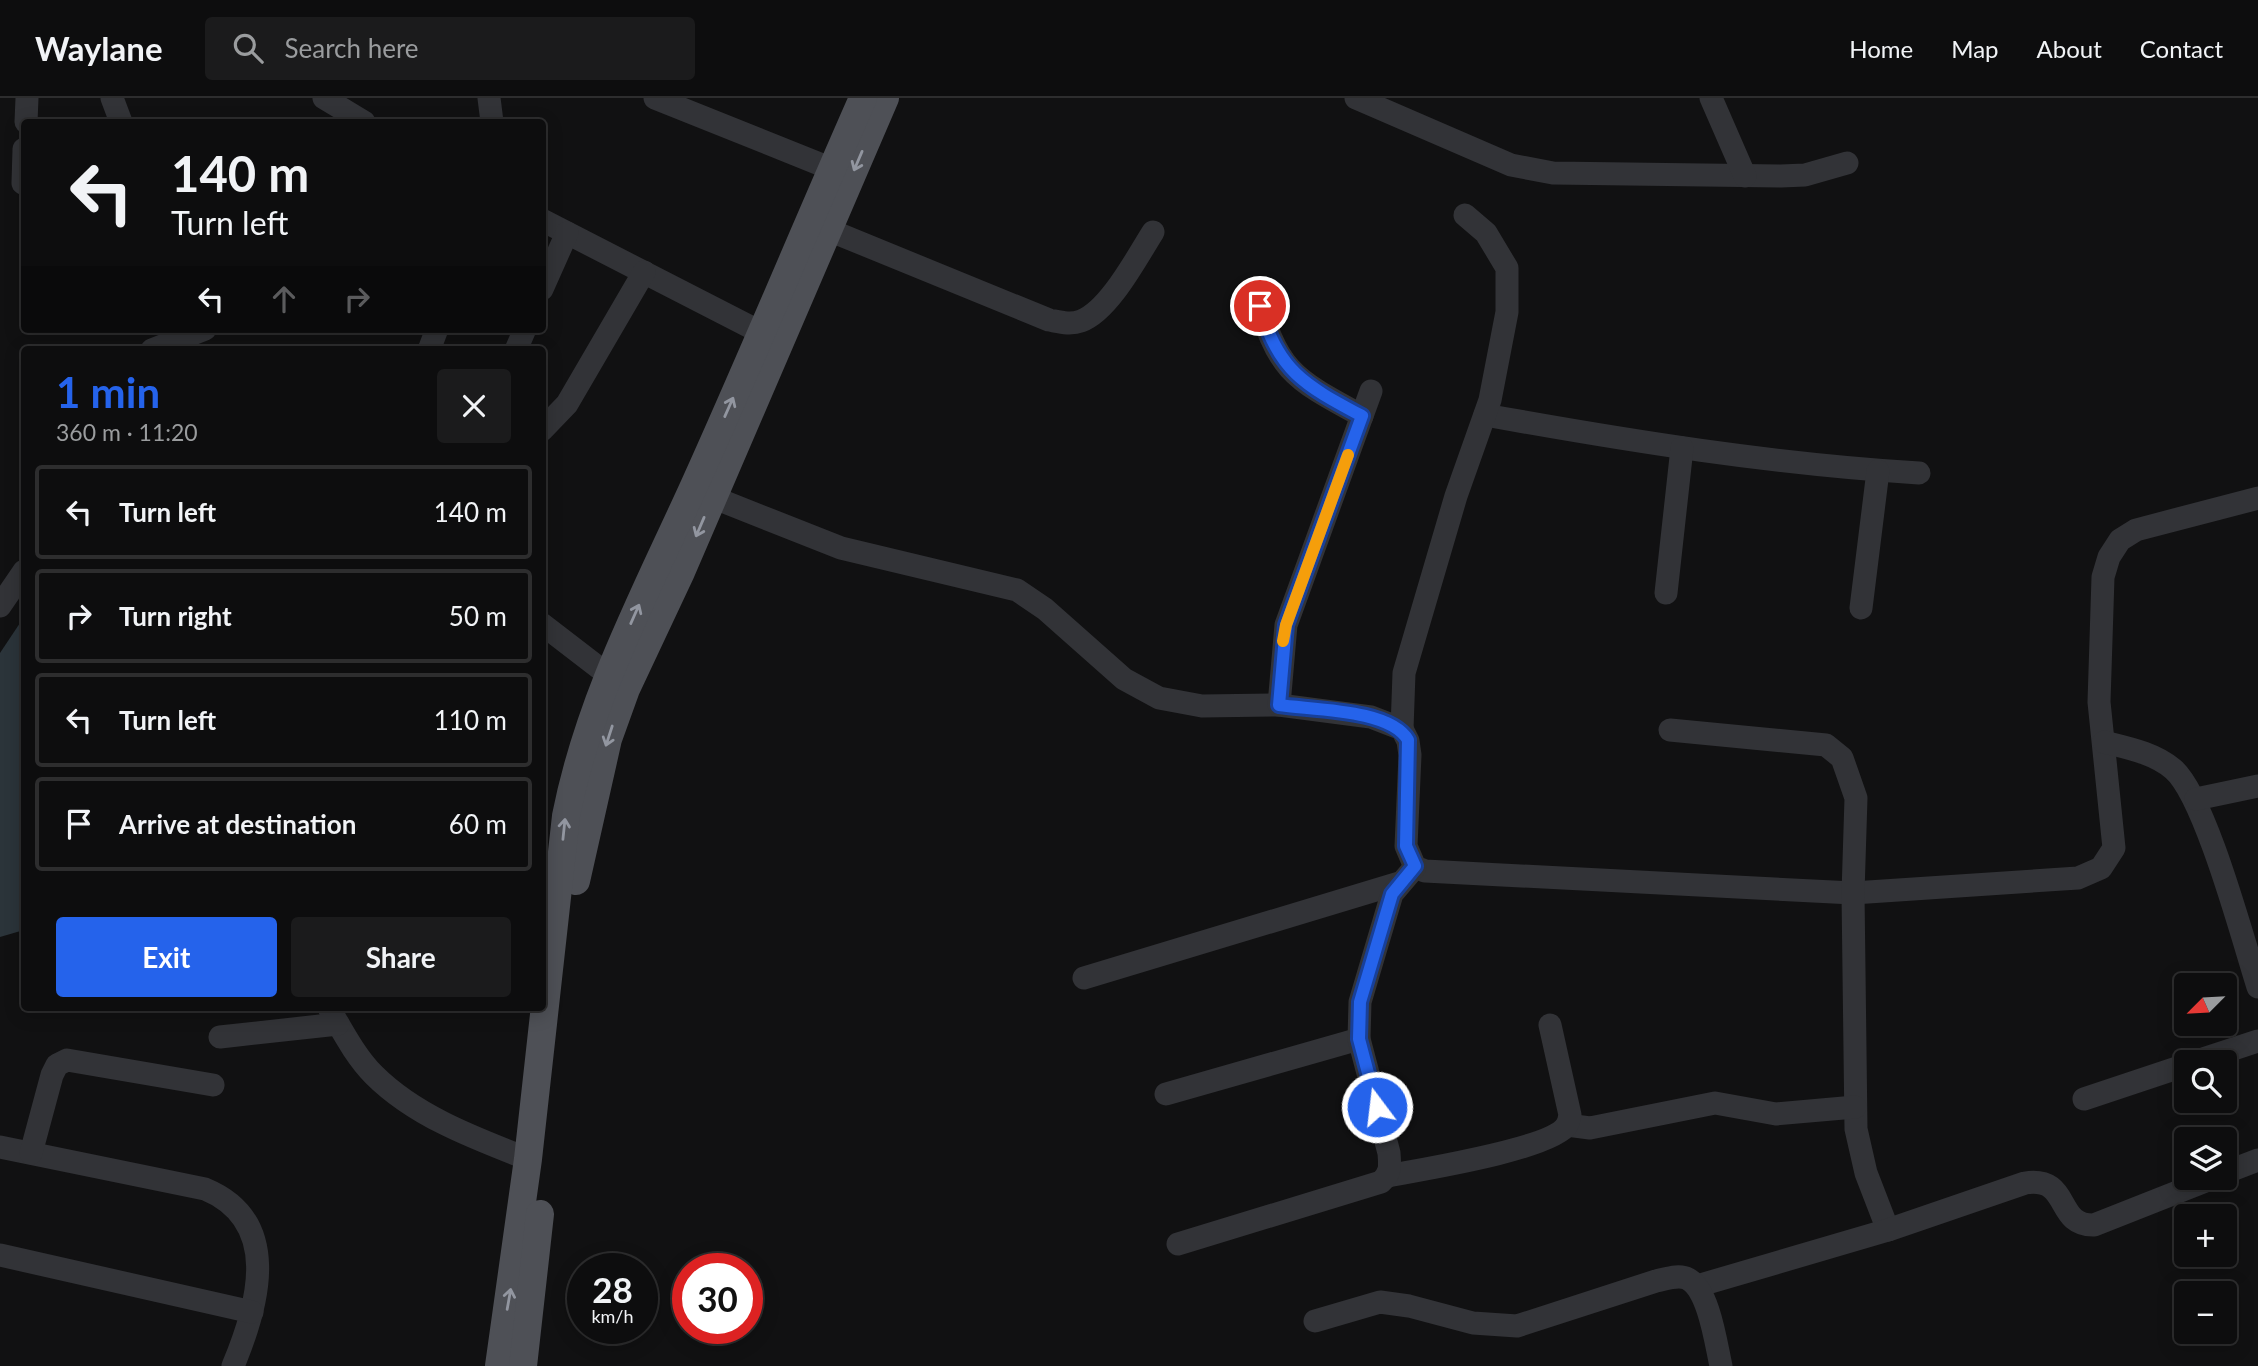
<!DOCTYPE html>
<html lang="en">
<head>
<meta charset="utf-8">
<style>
  body { margin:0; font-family:Lato,sans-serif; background:#1b1b1c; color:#f1f3f6; height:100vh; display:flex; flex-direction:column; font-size:26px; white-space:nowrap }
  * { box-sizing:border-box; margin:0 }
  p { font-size:23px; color:#9a9c9e }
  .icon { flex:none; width:38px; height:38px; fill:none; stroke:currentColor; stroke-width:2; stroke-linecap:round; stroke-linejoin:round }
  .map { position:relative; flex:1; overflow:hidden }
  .drawer { position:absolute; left:21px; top:248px; width:525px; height:665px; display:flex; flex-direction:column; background:#0d0d0e; border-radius:7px; box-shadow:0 4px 18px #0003,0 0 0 2px #2d2d2e }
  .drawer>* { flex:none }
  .top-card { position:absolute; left:21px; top:21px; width:525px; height:214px; border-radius:7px; box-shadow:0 4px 18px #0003,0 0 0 2px #2d2d2e; background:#0d0d0e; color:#f1f3f6; overflow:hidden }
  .needle { width:46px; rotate:246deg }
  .fabs { position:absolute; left:2174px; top:875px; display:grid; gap:14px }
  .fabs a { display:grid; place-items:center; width:63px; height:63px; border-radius:7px; background:#0d0d0e; box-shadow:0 4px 18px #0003,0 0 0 2px #2d2d2e; font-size:35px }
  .speed { position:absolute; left:567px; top:1155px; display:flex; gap:14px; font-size:35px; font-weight:700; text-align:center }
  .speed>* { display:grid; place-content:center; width:91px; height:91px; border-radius:50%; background:#0d0d0e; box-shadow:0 4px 18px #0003,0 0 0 2px #2d2d2e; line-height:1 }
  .speed small { font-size:18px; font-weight:400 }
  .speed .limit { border:10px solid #d22; background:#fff; color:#111 }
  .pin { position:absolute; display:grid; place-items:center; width:60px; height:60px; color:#fff; margin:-30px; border:4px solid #fff; border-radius:50%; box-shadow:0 2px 7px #0007 }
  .me { position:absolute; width:77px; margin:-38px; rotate:345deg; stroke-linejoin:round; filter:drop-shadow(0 0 5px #0008) }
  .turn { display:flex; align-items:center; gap:24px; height:147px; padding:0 35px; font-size:32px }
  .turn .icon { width:91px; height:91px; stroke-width:2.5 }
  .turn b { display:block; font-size:49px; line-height:60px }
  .lanes { display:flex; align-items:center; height:66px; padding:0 35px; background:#0003; justify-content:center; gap:35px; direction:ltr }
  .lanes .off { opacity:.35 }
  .round { display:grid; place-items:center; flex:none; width:74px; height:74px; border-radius:7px; background:#1b1b1c }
  .head { display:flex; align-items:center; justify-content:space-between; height:119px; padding:0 35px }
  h1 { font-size:42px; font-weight:700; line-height:52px; color:#2563eb }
  .button { display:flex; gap:14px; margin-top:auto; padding:14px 35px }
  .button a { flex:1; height:80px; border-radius:7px; background:#2563eb; color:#fff; font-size:28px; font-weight:700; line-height:80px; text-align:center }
  .button a+a { background:#1b1b1c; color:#f1f3f6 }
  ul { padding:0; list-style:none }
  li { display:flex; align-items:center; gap:21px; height:94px; margin:0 14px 10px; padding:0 21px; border:4px solid #2d2d2e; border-radius:7px }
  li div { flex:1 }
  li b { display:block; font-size:26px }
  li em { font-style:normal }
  header { display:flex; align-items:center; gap:42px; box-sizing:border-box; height:98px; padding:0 35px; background:#0d0d0e; border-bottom:2px solid #2d2d2e }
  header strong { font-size:33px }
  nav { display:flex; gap:38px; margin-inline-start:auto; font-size:24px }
  .search { width:490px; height:63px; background:#1b1b1c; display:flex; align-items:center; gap:18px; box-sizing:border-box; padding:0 24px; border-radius:7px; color:#9a9c9e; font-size:26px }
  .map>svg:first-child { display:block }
  .water { fill:#2b343a }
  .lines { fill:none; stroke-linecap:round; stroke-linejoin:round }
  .minor { stroke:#323337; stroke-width:23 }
  .major { stroke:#4e5056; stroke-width:28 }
  .oneway { stroke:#9296a0 }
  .route-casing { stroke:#184099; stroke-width:18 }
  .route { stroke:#2563eb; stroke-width:12 }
  .slow { stroke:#f59e0b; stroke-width:12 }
</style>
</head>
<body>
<header>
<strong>Waylane</strong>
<div class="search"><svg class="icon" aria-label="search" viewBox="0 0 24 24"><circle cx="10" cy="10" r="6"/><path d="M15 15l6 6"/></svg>Search here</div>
<nav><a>Home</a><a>Map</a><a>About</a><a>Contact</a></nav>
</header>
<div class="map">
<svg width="2258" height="1268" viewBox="0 0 2258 1268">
  <rect width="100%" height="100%" fill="#111112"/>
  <polygon class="water" points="24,519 24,832 0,839 0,555"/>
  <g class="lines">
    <g class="minor">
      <polyline points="112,0 121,24"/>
      <polyline points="324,0 364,24"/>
      <polyline points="489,0 492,24"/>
      <polyline points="655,0 832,71"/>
      <polyline points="1356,0 1511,67 1553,75 1781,78 1805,77 1847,65"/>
      <polyline points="1711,0 1745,78"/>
      <polyline points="26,24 27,0"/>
      <polyline points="23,85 24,51"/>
      <polyline points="542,122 762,235"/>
      <path d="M814,126L1049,222C1060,224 1070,227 1081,223C1109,213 1137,159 1153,134"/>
      <polyline points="542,191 567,135"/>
      <path d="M1255,191C1277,272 1290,279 1362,318"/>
      <polyline points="152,252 205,231"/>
      <polyline points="429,252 437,231"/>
      <polyline points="516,252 525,231"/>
      <path d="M1485,317C1629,343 1773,366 1919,375"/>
      <polyline points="542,332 567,306 644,174"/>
      <polyline points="712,399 841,450 1017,492 1045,511 1124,581 1159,600 1202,608 1279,607 1371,619 1402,631 1408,643 1410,657 1406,748 1415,769 1425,773 1853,795 2078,780 2101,770 2114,750 2099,604 2103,479 2109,459 2120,442 2136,432 2258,400"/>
      <polyline points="1666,495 1682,350"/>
      <polyline points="0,508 24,473"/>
      <polyline points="1861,510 1878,373"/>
      <polyline points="542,526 620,586"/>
      <polyline points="1279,607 1286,527 1371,293"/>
      <polyline points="1402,631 1404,575 1456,398 1490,302 1507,214 1507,170 1486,135 1465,117"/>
      <polyline points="1670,632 1826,647 1842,660 1856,700 1853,795 1856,1031 1866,1075 1888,1132"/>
      <path d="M2104,644C2128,650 2154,655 2173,671C2205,698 2243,842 2258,889"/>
      <polyline points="2196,701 2258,688"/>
      <polyline points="1084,880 1399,785"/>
      <path d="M329,910C342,932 355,958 374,977C415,1018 474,1040 528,1061"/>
      <polyline points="220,939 338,926"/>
      <polyline points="2194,964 2258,943"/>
      <polyline points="1166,996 1359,941"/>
      <polyline points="2084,1001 2186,967"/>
      <polyline points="1567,1027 1590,1030 1715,1005 1776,1016 1855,1009"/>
      <path d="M0,1049L205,1091C282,1123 259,1206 233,1268"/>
      <polyline points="31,1055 52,977 57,967 67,962 213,987"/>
      <polyline points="2224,1075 2258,1062"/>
      <path d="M1387,1078C1418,1072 1552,1051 1567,1027C1569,1024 1569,1020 1570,1017L1550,927"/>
      <path d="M1178,1146L1381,1084C1391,1075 1390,1068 1389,1055L1359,941L1360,904L1392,796L1415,769"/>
      <polyline points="0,1157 252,1214"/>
      <path d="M1697,1188L1888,1132L2025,1085C2072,1078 2054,1128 2094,1127L2213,1080"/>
      <path d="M1315,1223L1380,1204L1409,1208L1473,1225L1517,1228L1656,1183C1666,1181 1679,1176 1688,1181C1709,1192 1716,1246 1721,1268"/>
    </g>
    <g class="major">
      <polyline points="576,783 608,641 626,591 681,474 885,0"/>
      <path d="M499,1268L528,1061L566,718C589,601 645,496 694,388C752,260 806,129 863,0"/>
      <polyline points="523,1268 540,1116"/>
    </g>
  </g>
  <defs><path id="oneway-shaft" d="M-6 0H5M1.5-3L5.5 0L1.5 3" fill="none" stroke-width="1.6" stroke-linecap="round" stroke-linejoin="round" transform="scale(1.75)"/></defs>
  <g class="oneway">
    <use href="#oneway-shaft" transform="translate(858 63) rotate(113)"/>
    <use href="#oneway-shaft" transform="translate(729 309) rotate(-66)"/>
    <use href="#oneway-shaft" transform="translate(700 429) rotate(113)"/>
    <use href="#oneway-shaft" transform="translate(635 516) rotate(-66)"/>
    <use href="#oneway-shaft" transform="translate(609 638) rotate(108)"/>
    <use href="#oneway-shaft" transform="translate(564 731) rotate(-84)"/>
    <use href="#oneway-shaft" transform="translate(509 1201) rotate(-80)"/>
  </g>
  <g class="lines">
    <defs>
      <path id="route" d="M1260,208C1277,273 1306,288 1362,318L1286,527L1279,607C1313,612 1390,611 1408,642L1406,748L1415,768L1392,796L1360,904L1359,941L1377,1009"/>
    </defs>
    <use href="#route" class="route-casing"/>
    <use href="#route" class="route"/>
    <polyline class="slow" points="1283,543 1286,527 1348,357"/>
  </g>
</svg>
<div class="fabs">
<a><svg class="needle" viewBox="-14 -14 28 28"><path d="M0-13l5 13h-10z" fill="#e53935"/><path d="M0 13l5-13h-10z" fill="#9a9c9e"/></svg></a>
<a><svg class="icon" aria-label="search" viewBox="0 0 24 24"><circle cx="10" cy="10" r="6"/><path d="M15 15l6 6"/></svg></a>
<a><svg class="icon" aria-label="layers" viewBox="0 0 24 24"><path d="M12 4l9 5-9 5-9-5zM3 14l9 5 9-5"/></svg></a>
<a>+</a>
<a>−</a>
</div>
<div class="speed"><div>28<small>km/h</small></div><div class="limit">30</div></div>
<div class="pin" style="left:1260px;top:208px;background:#d93025"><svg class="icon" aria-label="arrive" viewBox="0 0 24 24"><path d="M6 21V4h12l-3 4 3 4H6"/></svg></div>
<svg class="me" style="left:1377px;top:1009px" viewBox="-20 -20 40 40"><circle r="17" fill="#2563eb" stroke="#fff" stroke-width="3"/><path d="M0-11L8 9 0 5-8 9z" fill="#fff"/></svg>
<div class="top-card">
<div class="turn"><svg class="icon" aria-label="left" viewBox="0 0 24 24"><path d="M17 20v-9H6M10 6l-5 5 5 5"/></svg><div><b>140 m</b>Turn left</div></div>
<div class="lanes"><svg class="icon" aria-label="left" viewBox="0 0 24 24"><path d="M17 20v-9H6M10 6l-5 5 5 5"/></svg><svg class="icon off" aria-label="ahead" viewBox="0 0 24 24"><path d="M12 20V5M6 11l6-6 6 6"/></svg><svg class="icon off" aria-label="right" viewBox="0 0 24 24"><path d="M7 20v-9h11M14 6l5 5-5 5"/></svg></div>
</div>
<section class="drawer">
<div class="head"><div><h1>1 min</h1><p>360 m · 11:20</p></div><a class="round"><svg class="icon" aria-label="close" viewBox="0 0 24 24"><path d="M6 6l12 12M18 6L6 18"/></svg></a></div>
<ul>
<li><svg class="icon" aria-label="left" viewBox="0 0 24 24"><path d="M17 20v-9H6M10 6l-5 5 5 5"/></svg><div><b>Turn left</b></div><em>140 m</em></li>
<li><svg class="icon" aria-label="right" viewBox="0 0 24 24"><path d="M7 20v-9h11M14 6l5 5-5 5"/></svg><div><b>Turn right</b></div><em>50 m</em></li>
<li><svg class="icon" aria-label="left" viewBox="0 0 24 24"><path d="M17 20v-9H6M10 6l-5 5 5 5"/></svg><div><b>Turn left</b></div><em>110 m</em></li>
<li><svg class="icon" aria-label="arrive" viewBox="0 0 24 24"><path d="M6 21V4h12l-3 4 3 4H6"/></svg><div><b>Arrive at destination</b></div><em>60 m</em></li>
</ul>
<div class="button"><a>Exit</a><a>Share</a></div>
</section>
</div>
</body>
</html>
